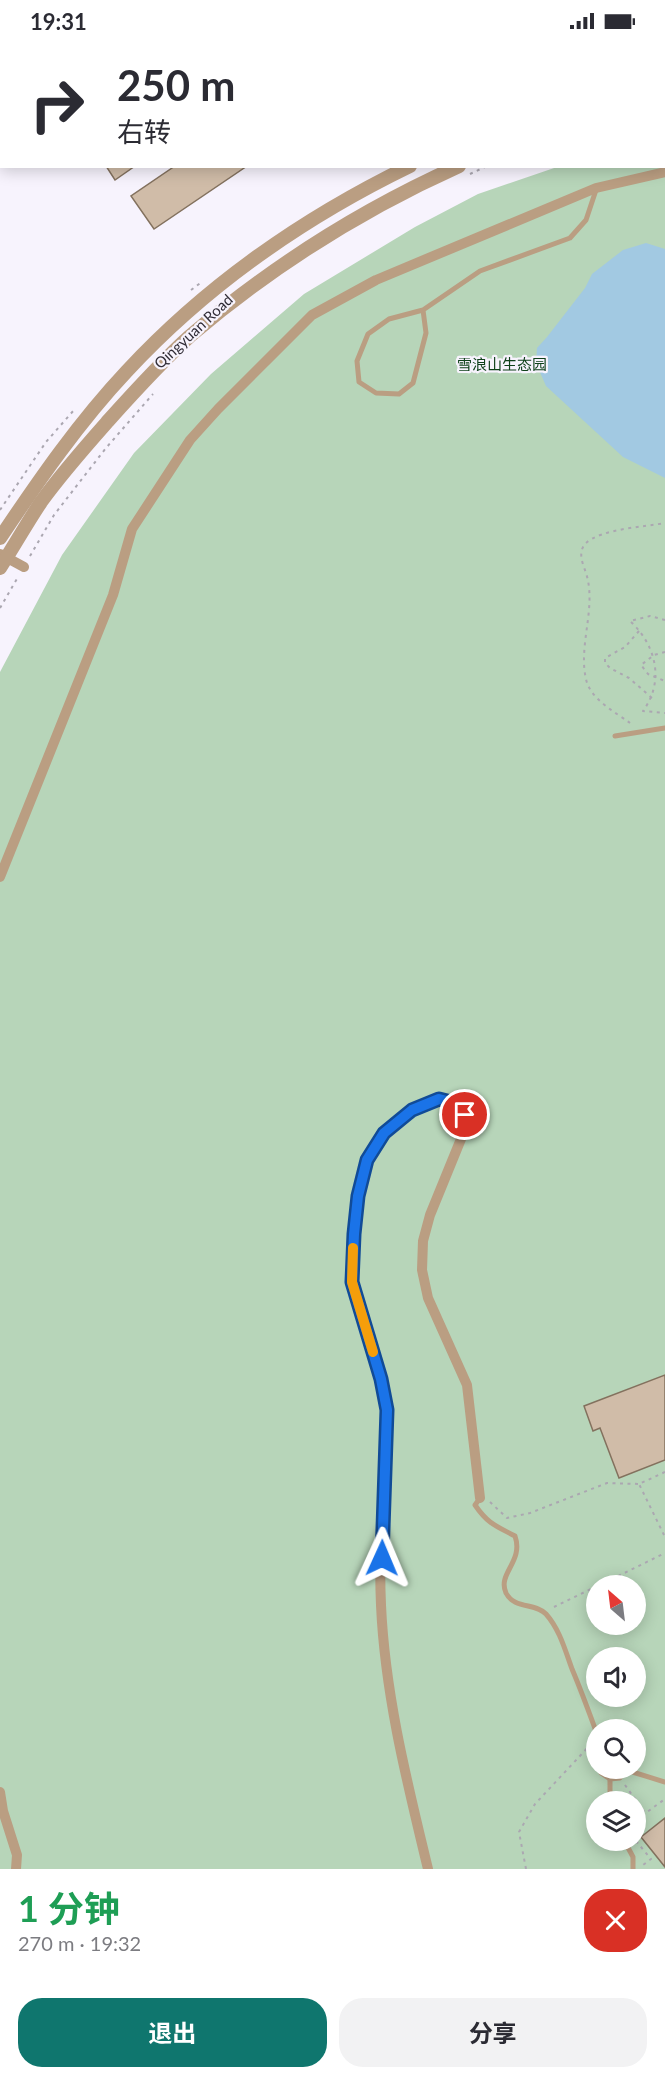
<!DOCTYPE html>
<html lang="zh">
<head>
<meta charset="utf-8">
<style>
  body { margin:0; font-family:Lato,"Noto Sans SC",sans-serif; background:#f2f2f3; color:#2b2b33; height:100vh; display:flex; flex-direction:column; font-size:22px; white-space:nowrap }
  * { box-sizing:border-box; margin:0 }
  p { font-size:20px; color:#7c7c81 }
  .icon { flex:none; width:33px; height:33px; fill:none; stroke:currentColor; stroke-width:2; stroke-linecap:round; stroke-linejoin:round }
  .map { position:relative; height:1827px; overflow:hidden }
  .side { display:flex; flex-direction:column; background:#fff; flex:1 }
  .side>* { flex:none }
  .top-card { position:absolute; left:0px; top:0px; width:666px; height:126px; box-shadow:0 3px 15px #0003; background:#fff; color:#2b2b33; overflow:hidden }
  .needle { width:39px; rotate:332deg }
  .tools { position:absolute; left:586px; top:1533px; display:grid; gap:12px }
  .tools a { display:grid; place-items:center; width:60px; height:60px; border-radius:50%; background:#fff; box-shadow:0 3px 15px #0003; font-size:30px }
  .pin { position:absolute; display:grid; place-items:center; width:51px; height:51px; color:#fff; margin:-26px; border:3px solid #fff; border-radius:50%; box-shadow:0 2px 6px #0007 }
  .me { position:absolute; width:66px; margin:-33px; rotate:1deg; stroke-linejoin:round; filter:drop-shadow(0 0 4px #0008) }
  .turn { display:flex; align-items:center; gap:21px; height:126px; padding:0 18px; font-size:27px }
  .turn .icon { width:78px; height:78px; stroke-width:2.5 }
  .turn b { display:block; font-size:42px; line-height:51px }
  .round { display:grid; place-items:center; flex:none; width:63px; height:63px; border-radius:24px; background:#f2f2f3 }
  .overview { display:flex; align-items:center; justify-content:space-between; height:102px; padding:0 18px }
  h1 { font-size:36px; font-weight:700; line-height:45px; color:#1e9e55 }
  .cta { display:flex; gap:12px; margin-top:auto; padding:12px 18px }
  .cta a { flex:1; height:69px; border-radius:24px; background:#0f766e; color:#fff; font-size:24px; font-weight:700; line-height:69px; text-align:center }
  .cta a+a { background:#f2f2f3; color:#2b2b33 }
  .status { display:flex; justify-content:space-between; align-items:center; height:42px; padding:0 30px; background:#fff; direction:ltr }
  .status svg { height:16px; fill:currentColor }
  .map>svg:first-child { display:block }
  .green { fill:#b7d5b9; fill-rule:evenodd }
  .water { fill:#a2c9e2 }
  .building { fill:#d0bca8; stroke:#83715e; stroke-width:1.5 }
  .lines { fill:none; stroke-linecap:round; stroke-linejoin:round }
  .path { stroke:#aba7b1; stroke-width:2; stroke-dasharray:3 4.5; stroke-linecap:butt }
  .service { stroke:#ba9e82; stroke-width:5 }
  .minor { stroke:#ba9e82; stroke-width:10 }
  .tertiary { stroke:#ba9e82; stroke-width:14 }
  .route-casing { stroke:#114b97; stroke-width:15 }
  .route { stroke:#1a73e8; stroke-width:10 }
  .slow { stroke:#f59e0b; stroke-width:10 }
  .labels { text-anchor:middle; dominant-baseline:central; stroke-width:4.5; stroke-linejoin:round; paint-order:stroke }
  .street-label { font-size:15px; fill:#312d37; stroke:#f7f3fd }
  .park-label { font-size:15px; fill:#0e4019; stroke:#f7f3fd }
</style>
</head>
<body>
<div class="status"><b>19:31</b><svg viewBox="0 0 49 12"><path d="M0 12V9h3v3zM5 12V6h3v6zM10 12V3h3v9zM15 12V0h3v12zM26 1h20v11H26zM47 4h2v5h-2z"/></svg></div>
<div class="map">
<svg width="665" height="1827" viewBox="0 0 665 1827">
  <rect width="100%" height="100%" fill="#f7f3fd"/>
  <g class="green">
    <polygon points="384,0 665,0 665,22 664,2"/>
    <path d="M665,91V1827H0V630L62,513L134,411L211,332L304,252L415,185L478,152L557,125L664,124ZM597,1544H636V1582H597ZM597,1616H636V1654H597ZM597,1688H636V1726H597ZM597,1760H636V1798H597Z"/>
  </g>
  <polygon class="water" points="646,201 665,207 665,436 623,415 546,344 536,321 537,306 547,295 585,246 592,232 623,208"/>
  <g class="building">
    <polygon points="106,124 135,124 115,138"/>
    <polygon points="175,124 247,124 154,187 131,154"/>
    <polygon points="665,1333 665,1418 619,1436 600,1386 593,1389 584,1364"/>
    <polygon points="665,1776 665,1825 641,1795"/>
  </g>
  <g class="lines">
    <g class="path">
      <polyline points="664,21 665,21"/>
      <polyline points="470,132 487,124"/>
      <polyline points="191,248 203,239"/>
      <polyline points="0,468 46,400 74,368"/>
      <polyline points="30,514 54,473 106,406 153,352"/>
      <polyline points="0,566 18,535"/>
      <path d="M665,578L650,574L630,579C656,603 665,639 643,669L665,671"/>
      <polyline points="639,589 625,605 605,616 605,621 610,626 629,636 652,656"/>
      <polyline points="665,610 654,613 641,623 648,632 665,639"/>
      <path d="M630,681C615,670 590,657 586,637C578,603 597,565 586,531C583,522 577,510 586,501C601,487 643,485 665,481"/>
      <polyline points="665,1430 639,1442 665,1495"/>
      <polyline points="490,1460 507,1476 530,1471 607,1441 639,1442"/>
      <polyline points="598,1544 665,1511"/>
      <polyline points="554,1565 597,1544"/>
      <polyline points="625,1743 645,1771"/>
      <polyline points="636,1778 665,1757"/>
      <polyline points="636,1799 651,1817 643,1823"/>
      <polyline points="526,1827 519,1790 535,1762 593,1700"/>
    </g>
    <g class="service">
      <polyline points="423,268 426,291 413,341 399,352 376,351 359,340 357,319 368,292 389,277 423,268 480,229 570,196 586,178 596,148"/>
      <polyline points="615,694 665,686"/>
      <path d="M480,1456L475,1463C488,1482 496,1484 515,1494C524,1520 497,1531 506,1551C514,1567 536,1561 546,1572C560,1588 565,1608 572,1627C581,1648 589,1670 597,1692"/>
      <polyline points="601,1726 601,1731 610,1737 620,1736 626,1726"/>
      <polyline points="626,1728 665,1740"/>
      <polyline points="610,1737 610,1760"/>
      <polyline points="624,1798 633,1815 633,1827"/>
    </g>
    <g class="minor">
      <polyline points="367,0 368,2"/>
      <polyline points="0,512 24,525"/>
      <polyline points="0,835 113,553 132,487 190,398 218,367 312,273 376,238 596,146 665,130"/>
      <polyline points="0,1750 3,1769 17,1813 16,1827"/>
      <path d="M428,1827C407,1740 385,1653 381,1563C378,1499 385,1433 387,1368L381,1337L352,1240L354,1192L358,1154L367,1118L385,1091L412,1068L439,1057L459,1062L465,1073L461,1097L430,1173L423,1199L422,1228L428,1256L467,1343L480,1456"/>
    </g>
    <g class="tertiary">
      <polyline points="664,39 665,39"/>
      <polyline points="664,59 665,59"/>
      <path d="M0,496C39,438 79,380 127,329C206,244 305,175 410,124"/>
      <path d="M0,526C14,504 27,481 41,460C61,432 85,405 108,379C134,350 161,320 190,294C270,226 363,167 459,124"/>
    </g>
  </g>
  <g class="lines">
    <defs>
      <polyline id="route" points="382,1516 387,1368 381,1337 352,1240 354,1192 358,1154 367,1118 384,1091 412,1068 439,1057 459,1062 465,1073"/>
    </defs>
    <use href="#route" class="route-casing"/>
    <use href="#route" class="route"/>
    <polyline class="slow" points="353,1206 352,1240 373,1310"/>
  </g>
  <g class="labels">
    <g class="street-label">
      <text transform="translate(193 289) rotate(-43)">Qingyuan Road</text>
    </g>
    <g class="park-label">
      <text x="502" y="322">雪浪山生态园</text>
    </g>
  </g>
</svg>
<div class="tools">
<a><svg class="needle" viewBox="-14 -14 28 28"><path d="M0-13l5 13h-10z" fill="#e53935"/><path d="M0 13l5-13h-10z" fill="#7c7c81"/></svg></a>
<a><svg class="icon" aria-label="sound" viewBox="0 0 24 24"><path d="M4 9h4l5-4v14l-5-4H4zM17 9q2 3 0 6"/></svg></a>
<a><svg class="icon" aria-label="search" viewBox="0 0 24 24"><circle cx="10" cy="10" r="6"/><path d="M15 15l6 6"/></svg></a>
<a><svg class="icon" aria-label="layers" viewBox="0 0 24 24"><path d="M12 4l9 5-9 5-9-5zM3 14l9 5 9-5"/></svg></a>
</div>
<div class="pin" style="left:465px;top:1073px;background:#d93025"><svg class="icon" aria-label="arrive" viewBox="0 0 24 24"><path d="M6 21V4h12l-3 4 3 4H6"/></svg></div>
<svg class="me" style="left:382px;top:1516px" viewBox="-20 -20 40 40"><path d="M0-17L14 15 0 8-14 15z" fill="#1a73e8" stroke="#fff" stroke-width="4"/></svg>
<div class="top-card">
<div class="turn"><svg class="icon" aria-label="right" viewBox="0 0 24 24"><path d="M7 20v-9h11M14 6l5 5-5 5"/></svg><div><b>250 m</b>右转</div></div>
</div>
</div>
<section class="side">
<div class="overview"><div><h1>1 分钟</h1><p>270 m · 19:32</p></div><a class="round" style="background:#d93025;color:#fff"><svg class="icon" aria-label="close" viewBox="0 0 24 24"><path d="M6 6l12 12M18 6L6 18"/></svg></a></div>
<div class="cta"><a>退出</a><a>分享</a></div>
</section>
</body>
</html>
